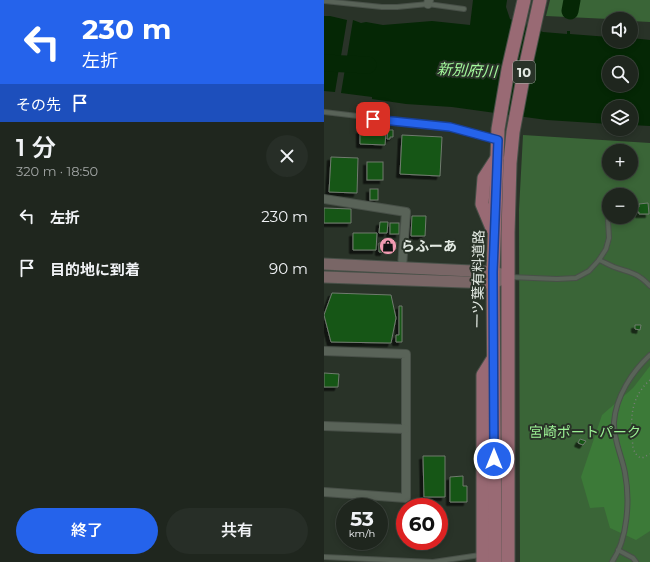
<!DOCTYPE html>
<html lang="ja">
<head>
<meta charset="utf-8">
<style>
  body { margin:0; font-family:Montserrat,"Noto Sans JP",sans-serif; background:#272e27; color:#f1f3f6; height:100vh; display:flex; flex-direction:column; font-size:15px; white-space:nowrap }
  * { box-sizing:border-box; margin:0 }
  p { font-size:13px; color:#a1a5a4 }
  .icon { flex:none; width:22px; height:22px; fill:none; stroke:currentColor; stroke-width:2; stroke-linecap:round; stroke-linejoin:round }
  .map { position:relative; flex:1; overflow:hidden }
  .panel { display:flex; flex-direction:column; background:#1f261e; width:324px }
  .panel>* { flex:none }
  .banner { background:#2563eb; color:#fff; overflow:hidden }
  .buttons { position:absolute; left:278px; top:12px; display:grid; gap:8px }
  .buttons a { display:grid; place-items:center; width:36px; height:36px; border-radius:50%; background:#1f261e; box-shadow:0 2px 6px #0003,0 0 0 1px #3c433c; font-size:20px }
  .speed { position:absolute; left:12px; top:498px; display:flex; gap:8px; font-size:20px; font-weight:700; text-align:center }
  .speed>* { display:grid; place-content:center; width:52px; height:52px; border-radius:50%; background:#1f261e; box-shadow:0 2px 6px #0003,0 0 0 1px #3c433c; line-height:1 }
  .speed small { font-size:10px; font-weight:400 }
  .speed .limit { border:6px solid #d22; background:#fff; color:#111 }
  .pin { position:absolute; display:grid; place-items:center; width:34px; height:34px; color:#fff; margin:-17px; border-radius:8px; box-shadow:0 2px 6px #0006 }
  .me { position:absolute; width:44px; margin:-22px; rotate:0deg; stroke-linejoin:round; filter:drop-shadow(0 0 3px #0008) }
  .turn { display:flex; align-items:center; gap:14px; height:84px; padding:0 16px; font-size:18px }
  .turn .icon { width:52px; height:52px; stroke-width:2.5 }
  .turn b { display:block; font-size:28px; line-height:34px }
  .then { display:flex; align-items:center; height:38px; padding:0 16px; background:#0003; gap:8px; font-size:15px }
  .round { display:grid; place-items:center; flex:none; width:42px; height:42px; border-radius:21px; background:#272e27 }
  .summary { display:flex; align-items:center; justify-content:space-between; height:68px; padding:0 16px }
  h1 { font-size:24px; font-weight:600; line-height:30px }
  .primary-button { display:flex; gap:8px; margin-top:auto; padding:8px 16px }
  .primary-button a { flex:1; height:46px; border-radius:24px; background:#2563eb; color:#fff; font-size:16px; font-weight:600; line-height:46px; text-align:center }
  .primary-button a+a { background:#272e27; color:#f1f3f6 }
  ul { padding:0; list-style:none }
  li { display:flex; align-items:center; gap:12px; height:52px; padding:0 16px }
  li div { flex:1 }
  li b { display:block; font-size:15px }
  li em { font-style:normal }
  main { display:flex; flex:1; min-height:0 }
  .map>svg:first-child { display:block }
  .green { fill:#3a6537; fill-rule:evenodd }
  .forest { fill:#3c7a38 }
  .water { fill:#052705; fill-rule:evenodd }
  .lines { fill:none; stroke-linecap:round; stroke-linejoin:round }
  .river { stroke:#052705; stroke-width:17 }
  .building { fill:#145613; stroke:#707b6f; filter:url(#shadow) }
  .lane-casing { stroke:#485048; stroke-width:6 }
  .street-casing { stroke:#485048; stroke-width:10 }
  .secondary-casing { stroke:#485048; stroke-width:13 }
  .primary-casing { stroke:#485048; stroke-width:15 }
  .path { stroke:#767e75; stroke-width:1.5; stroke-dasharray:1 3; stroke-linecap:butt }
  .lane { stroke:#596358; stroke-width:4 }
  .street { stroke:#596358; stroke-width:8 }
  .secondary { stroke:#796666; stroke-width:11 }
  .primary { stroke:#996a74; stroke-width:13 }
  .route-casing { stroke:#184099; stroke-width:10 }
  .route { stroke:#2563eb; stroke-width:7 }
  .labels { text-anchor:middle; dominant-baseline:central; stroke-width:4; stroke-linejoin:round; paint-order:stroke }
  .shield { fill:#293328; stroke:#abb3ab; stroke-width:1 }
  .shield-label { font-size:13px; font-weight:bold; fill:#e3eae3 }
  .poi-label { font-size:14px; font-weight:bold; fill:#e3eae3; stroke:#293328; text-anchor:start }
  .street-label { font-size:14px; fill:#e3eae3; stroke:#293328 }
  .park-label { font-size:14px; fill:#9cf195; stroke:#293328 }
  .water-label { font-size:15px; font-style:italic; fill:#a4f99d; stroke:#293328 }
</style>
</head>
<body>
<main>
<section class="panel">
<div class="banner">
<div class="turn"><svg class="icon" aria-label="left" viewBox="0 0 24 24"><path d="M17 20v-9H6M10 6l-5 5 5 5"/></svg><div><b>230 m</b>左折</div></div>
<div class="then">その先<svg class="icon" aria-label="arrive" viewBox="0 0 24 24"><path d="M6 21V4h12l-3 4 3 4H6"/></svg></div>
</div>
<div class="summary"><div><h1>1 分</h1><p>320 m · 18:50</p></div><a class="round"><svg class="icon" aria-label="close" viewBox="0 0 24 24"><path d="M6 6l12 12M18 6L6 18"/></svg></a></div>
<ul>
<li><svg class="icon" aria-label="left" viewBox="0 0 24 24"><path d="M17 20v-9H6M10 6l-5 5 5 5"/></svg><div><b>左折</b></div><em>230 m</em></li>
<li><svg class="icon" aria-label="arrive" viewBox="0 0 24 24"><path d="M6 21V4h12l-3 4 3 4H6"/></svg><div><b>目的地に到着</b></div><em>90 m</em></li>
</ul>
<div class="primary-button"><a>終了</a><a>共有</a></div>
</section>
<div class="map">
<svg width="326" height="562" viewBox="0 0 326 562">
  <defs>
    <filter id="shadow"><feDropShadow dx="-3.5" dy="3.5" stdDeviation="0" flood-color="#0009"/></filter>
  </defs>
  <rect width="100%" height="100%" fill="#293328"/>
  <g class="green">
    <polygon points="226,0 326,0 326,22 307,21 307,19 285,19 222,16"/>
    <path d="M199,135L326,143V562H196L195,210ZM285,151H307V173H285ZM285,195H307V217H285Z"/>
  </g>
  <polygon class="forest" points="326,366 326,531 312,540 286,528 280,507 266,508 257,477 278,415 309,388"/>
  <g class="water">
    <path d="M149,0H183L182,7L186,19L219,32L243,34V31H246V34L285,37V41H307V38L326,40V126L307,125V107H285V124L223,120L128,107L82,104L48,99V97L17,93L29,20L37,23L42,22L59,25L108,21L146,25ZM285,63H307V85H285Z"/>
    <polygon points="0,16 6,16 23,20 11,92 0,91"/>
  </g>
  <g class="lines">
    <g class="river">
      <polyline points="246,11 248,0"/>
      <polyline points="0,63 44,65"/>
    </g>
  </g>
  <g class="building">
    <polygon points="36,130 62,132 61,145 36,144"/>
    <polygon points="64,130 69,130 69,137 66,137 66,139 63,139"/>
    <polygon points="78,135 118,137 116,176 76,174"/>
    <polygon points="7,157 34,158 33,193 5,192"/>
    <rect x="43" y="162" width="16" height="18"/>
    <rect x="46" y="189" width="8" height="11"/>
    <polygon points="324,203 325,214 315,214 315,212 312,212 312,207 315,207 315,204"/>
    <polygon points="0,208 27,209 27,223 0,223"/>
    <polygon points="88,216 102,216 101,236 87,236"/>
    <polygon points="56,222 64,222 63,233 55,233"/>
    <rect x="66" y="223" width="9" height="11"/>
    <polygon points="29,233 53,233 52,250 29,250"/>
    <polygon points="72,242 72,249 60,249 60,252 55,252 55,243"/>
    <polygon points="8,293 67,295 72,318 67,343 7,342 0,315"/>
    <polygon points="75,306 78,306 78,342 72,342 72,335 75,335"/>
    <polygon points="311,325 317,325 316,330 311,329"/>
    <polygon points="0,373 15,374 14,387 0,387"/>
    <polygon points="256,439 262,441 259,445 254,443"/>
    <polygon points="99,456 121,456 121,497 100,497"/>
    <polygon points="139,476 139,486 143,486 143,502 126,502 126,477"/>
  </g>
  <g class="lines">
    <defs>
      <g id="lane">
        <polyline points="0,1 58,7 73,7 104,4 140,9"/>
        <polyline points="0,112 126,127 171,139"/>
        <path d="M275,260C280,262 285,265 290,267C306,273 313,272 326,286"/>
        <polyline points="186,277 233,279 252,278 265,271 275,260 282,249 285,238 284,220"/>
        <polyline points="294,550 309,558 312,562"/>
        <polyline points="0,557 109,562 156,555"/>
        <path d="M288,562C304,539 306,499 301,473C298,456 289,439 290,422C292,396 308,372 326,355"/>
      </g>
      <g id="street">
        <polyline points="104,4 105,0"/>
        <polyline points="0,199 82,212 78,267"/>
        <polyline points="0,351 82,354 82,498 0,492"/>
        <polyline points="0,426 81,429"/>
      </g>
      <g id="secondary">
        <polyline points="0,264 169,272 177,274"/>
        <polyline points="0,277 169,283 184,277"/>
      </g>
      <g id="primary">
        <polyline points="168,228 158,204 160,178 173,158"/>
        <polyline points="159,562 159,375 169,359"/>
        <polyline points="171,562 169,272 174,129 184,70 200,0"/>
        <polyline points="184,562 184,233 186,163 189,132 200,73 216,0"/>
      </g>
    </defs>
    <use href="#lane" class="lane-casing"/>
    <use href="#street" class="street-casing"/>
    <use href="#secondary" class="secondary-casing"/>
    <use href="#primary" class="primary-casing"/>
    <path class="path" d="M326,380C304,400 307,422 309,448C311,453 313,457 318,458L326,454"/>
    <use href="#lane" class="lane"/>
    <use href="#street" class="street"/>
    <use href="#secondary" class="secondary"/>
    <use href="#primary" class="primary"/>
  </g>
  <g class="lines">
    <defs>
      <polyline id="route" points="49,119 126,127 174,140 169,272 170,459"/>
    </defs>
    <use href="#route" class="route-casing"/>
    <use href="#route" class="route"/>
  </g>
  <defs>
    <symbol id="shop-disc" viewBox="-11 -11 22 22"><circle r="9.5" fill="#f19ab1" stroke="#293328"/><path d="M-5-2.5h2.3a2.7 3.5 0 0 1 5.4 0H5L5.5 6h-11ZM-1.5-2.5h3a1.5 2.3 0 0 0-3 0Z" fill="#111"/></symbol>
  </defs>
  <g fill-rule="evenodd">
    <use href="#shop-disc" x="54" y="236" width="20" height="20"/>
  </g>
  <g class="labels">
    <rect class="shield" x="189" y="61" width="22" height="22" rx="3"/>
    <g class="shield-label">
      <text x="200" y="72">10</text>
    </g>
    <g class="poi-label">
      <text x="77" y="246">らふーあ</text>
    </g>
    <g class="street-label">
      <text transform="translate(154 279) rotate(-89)">一ツ葉有料道路</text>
    </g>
    <g class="park-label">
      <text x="261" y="432">宮崎ポートパーク</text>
    </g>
    <g class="water-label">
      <text transform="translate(143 70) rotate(3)">新別府川</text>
    </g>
  </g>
</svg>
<div class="buttons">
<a><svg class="icon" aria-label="sound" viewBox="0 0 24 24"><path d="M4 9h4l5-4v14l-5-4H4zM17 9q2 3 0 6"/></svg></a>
<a><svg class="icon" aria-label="search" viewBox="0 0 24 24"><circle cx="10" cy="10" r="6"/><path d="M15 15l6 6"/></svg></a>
<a><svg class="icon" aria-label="layers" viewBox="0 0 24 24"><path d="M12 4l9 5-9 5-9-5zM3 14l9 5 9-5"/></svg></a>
<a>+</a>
<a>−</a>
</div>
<div class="speed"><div>53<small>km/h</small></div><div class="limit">60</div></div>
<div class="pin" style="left:49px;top:119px;background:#d93025"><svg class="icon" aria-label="arrive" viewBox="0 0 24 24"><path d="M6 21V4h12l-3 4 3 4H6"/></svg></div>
<svg class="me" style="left:170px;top:459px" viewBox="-20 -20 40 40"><circle r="17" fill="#2563eb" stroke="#fff" stroke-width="3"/><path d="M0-11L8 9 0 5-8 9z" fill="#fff"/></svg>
</div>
</main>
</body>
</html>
